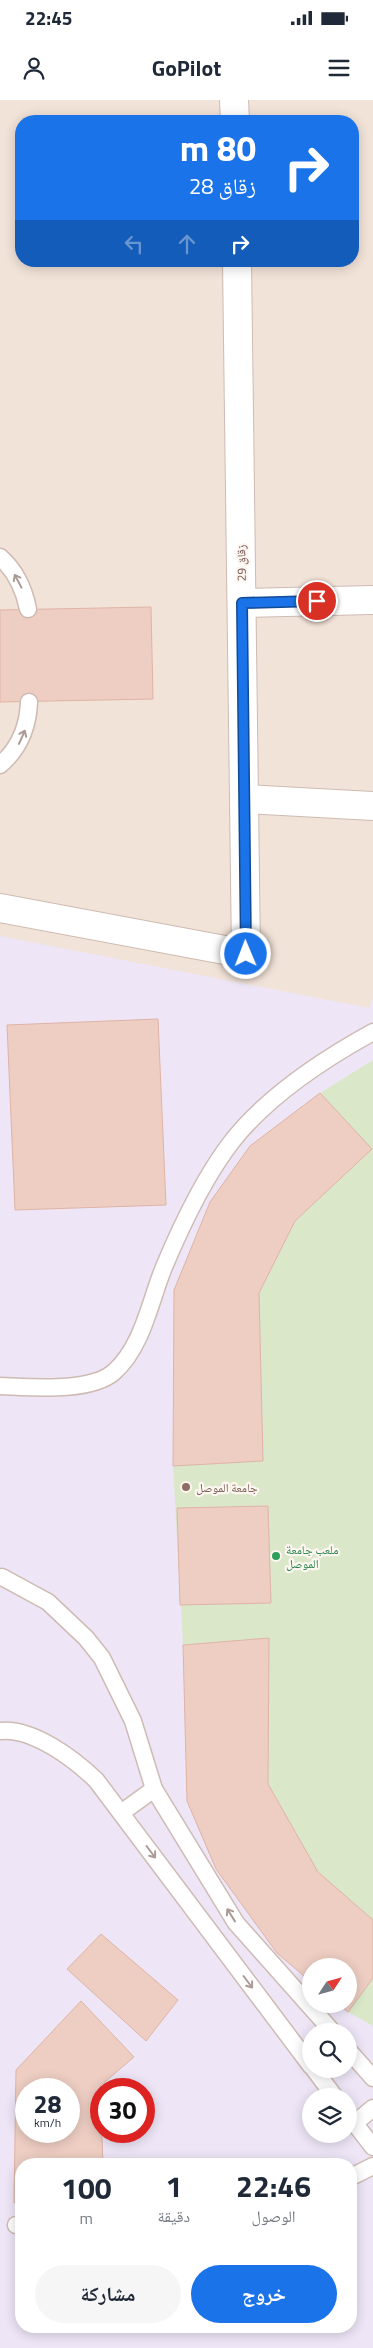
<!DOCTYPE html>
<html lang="ar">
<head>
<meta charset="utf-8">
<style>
  body { margin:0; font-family:"Titillium Web","Noto Naskh Arabic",sans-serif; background:#f6f6f7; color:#1f2937; direction:rtl; height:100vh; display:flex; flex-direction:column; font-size:19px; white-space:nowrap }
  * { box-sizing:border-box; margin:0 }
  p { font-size:16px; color:#747a83 }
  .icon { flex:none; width:28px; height:28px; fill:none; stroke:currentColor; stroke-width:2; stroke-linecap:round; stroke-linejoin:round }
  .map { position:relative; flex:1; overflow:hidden; direction:ltr }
  .side { position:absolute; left:15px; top:2058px; width:342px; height:175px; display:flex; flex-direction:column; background:#fff; border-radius:20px; box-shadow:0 2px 12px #0003; direction:rtl }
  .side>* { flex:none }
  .banner { position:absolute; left:15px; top:15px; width:344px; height:152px; border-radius:20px; box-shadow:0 2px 12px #0003; direction:rtl; background:#1a73e8; color:#fff; overflow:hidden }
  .needle { width:32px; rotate:54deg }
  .tools { position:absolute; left:302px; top:1858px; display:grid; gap:10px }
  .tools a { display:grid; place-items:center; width:55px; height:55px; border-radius:50%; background:#fff; box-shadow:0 2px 12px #0003; font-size:25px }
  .speed { position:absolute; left:15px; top:1978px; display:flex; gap:10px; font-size:25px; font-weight:700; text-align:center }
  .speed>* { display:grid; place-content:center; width:65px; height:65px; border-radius:50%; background:#fff; box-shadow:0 2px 12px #0003; line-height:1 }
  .speed small { font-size:12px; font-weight:400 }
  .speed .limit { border:8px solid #d22; background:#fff; color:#111 }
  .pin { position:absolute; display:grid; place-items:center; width:42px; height:42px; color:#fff; margin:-21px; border:2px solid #fff; border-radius:50%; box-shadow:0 1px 5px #0007 }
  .me { position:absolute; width:55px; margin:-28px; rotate:359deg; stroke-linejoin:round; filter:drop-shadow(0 0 4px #0008) }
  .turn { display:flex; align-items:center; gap:18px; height:105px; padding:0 20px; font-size:22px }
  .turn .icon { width:65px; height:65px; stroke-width:2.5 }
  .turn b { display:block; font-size:35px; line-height:42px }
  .lanes { display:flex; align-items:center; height:48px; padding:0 20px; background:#0003; justify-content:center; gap:25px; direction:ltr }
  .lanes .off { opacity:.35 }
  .eta { display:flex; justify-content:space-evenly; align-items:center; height:85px; text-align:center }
  .eta b { font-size:30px; font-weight:700; line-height:35px }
  .action { display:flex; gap:10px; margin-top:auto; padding:10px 20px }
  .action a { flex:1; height:58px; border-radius:30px; background:#1a73e8; color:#fff; font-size:20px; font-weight:700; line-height:58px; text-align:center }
  .action a+a { background:#f6f6f7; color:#1f2937 }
  .status { display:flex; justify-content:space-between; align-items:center; height:35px; padding:0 25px; background:#fff; direction:ltr }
  .status svg { height:14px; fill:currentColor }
  header { display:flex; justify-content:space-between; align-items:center; height:65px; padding:0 20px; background:#fff; font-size:22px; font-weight:700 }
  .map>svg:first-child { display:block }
  .residential { fill:#f2e3d8; fill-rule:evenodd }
  .education { fill:#eee6f7; fill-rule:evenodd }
  .pitch { fill:#dae8c9 }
  .building { fill:#eecec3; stroke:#dfb3a5; fill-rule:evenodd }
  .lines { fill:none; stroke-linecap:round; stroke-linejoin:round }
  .lane-casing { stroke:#cebbb3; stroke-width:19 }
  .street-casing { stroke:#cebbb3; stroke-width:30 }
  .lane { stroke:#fff; stroke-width:16 }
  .street { stroke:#fff; stroke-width:28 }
  .oneway { stroke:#ab9a95 }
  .route-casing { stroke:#114b97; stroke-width:12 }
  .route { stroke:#1a73e8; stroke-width:9 }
  .education-dot { fill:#8d6e63; stroke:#fef6f0; stroke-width:2 }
  .leisure-dot { fill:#2e9e5b; stroke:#fef6f0; stroke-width:2 }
  .labels { text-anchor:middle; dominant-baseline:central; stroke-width:4.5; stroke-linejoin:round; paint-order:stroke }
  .street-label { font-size:12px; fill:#73574f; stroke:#fef6f0 }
  .education-label { font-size:12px; fill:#785e54; stroke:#fef6f0; text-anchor:start }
  .leisure-label { font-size:12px; fill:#27864d; stroke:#fef6f0; text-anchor:start }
</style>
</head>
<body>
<div class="status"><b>22:45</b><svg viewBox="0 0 49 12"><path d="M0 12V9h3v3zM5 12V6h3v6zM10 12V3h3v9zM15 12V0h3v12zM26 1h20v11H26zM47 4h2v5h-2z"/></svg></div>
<header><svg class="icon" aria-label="menu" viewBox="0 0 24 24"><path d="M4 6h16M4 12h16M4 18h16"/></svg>GoPilot<svg class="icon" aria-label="person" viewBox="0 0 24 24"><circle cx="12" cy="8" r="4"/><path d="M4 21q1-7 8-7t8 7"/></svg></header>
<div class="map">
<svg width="373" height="2248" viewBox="0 0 373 2248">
  <rect width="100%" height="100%" fill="#fbf2e9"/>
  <path class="residential" d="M0,0H373V2248H0ZM21,21H352V161H21ZM311,1866H349V1904H311ZM311,1931H349V1969H311ZM26,1989H69V2031H26ZM101,1989H144V2031H101ZM311,1996H349V2034H311ZM21,2064H351V2226H21Z"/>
  <path class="education" d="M0,836L369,908L373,899V2248H0ZM311,1866H349V1904H311ZM311,1931H349V1969H311ZM26,1989H69V2031H26ZM101,1989H144V2031H101ZM311,1996H349V2034H311ZM21,2064H351V2226H21Z"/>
  <polygon class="pitch" points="373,960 373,1926 348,1912 338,1904 349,1904 349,1866 311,1866 311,1882 277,1853 216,1769 187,1701 183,1545 173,1366 174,1190 210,1102 250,1046 320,993"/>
  <g class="building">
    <polygon points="151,507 153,599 0,602 0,510"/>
    <polygon points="158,919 166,1105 15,1110 7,925"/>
    <polygon points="320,993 372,1049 295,1121 259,1193 263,1361 173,1366 174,1190 210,1102 250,1046"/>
    <polygon points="268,1406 271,1503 180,1505 177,1408"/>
    <polygon points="269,1538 268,1684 318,1772 373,1820 373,1878 348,1912 338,1904 349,1904 349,1866 311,1866 311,1882 277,1853 216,1769 187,1701 183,1545"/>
    <polygon points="101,1834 178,1900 146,1941 67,1869"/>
    <path d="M81,1901L134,1957L100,1986L103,2064H21V2103H14L16,1970ZM26,1989H69V2031H26Z"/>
  </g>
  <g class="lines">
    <defs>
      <g id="lane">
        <path d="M0,457C16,471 24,489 28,509"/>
        <path d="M0,665C20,648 28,627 29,602"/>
        <path d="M0,1286C30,1287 90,1293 114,1272C143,1246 150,1201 164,1167C182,1124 204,1077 233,1040C269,995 322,960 373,932"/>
        <polyline points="2,1477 48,1502 86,1538 102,1558 133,1621 154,1689 236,1823 332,1931"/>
        <path d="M0,1631C32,1627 74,1659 96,1680L311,1966"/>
        <polyline points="121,1713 154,1689"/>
        <polyline points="349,1951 373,1978"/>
        <polyline points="314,1969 334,1996"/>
        <polyline points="349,2016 373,2047"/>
        <polyline points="355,2023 373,2008"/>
        <polyline points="351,2077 373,2066"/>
        <polyline points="16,2125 21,2125"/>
      </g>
      <g id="street">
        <polyline points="234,0 235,21"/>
        <polyline points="242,503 373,500"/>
        <polyline points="244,699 373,706"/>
        <polyline points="0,808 246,854 237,161"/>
      </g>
    </defs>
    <use href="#lane" class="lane-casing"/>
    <use href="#street" class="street-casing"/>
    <use href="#lane" class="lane"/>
    <use href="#street" class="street"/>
  </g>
  <defs><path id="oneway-shaft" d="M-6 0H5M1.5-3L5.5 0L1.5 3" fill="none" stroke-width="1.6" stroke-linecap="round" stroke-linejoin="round" transform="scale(1.25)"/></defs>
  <g class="oneway">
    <use href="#oneway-shaft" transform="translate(18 481) rotate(-118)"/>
    <use href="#oneway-shaft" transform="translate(22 637) rotate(-66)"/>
    <use href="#oneway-shaft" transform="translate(151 1752) rotate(53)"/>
    <use href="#oneway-shaft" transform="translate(231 1815) rotate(-122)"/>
    <use href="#oneway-shaft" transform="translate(248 1882) rotate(53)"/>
  </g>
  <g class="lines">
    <defs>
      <polyline id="route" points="246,854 242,503 317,501"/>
    </defs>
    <use href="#route" class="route-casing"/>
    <use href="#route" class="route"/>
  </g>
  <circle class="education-dot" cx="186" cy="1387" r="5"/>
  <circle class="leisure-dot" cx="276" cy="1456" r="5"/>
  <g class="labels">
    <g class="street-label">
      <text transform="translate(241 463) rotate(-91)">زقاق 29</text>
    </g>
    <g class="education-label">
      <text x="196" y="1387">جامعة الموصل</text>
    </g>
    <g class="leisure-label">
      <text x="286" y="1449">ملعب جامعة<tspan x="286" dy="14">الموصل</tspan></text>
    </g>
  </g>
</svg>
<div class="tools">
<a><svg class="needle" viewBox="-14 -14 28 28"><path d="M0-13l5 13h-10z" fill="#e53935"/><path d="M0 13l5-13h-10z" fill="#747a83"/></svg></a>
<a><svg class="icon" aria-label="search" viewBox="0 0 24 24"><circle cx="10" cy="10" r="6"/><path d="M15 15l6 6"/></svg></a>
<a><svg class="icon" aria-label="layers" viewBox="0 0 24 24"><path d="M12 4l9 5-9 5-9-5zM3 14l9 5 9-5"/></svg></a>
</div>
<div class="speed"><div>28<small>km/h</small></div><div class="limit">30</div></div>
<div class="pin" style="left:317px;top:501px;background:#d93025"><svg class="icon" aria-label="arrive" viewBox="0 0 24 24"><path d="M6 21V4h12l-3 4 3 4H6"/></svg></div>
<svg class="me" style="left:246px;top:854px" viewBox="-20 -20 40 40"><circle r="17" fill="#1a73e8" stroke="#fff" stroke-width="3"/><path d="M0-11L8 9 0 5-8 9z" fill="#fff"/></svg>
<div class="banner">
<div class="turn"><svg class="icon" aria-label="right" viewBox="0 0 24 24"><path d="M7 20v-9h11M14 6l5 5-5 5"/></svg><div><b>80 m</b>زقاق 28</div></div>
<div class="lanes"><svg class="icon off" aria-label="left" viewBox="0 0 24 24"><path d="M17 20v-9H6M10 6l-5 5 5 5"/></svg><svg class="icon off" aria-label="ahead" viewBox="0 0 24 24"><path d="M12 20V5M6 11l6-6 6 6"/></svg><svg class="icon" aria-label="right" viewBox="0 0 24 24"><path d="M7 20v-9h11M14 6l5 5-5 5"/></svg></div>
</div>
<section class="side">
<div class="eta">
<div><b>22:46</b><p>الوصول</p></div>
<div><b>1</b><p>دقيقة</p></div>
<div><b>100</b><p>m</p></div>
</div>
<div class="action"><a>خروج</a><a>مشاركة</a></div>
</section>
</div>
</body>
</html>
